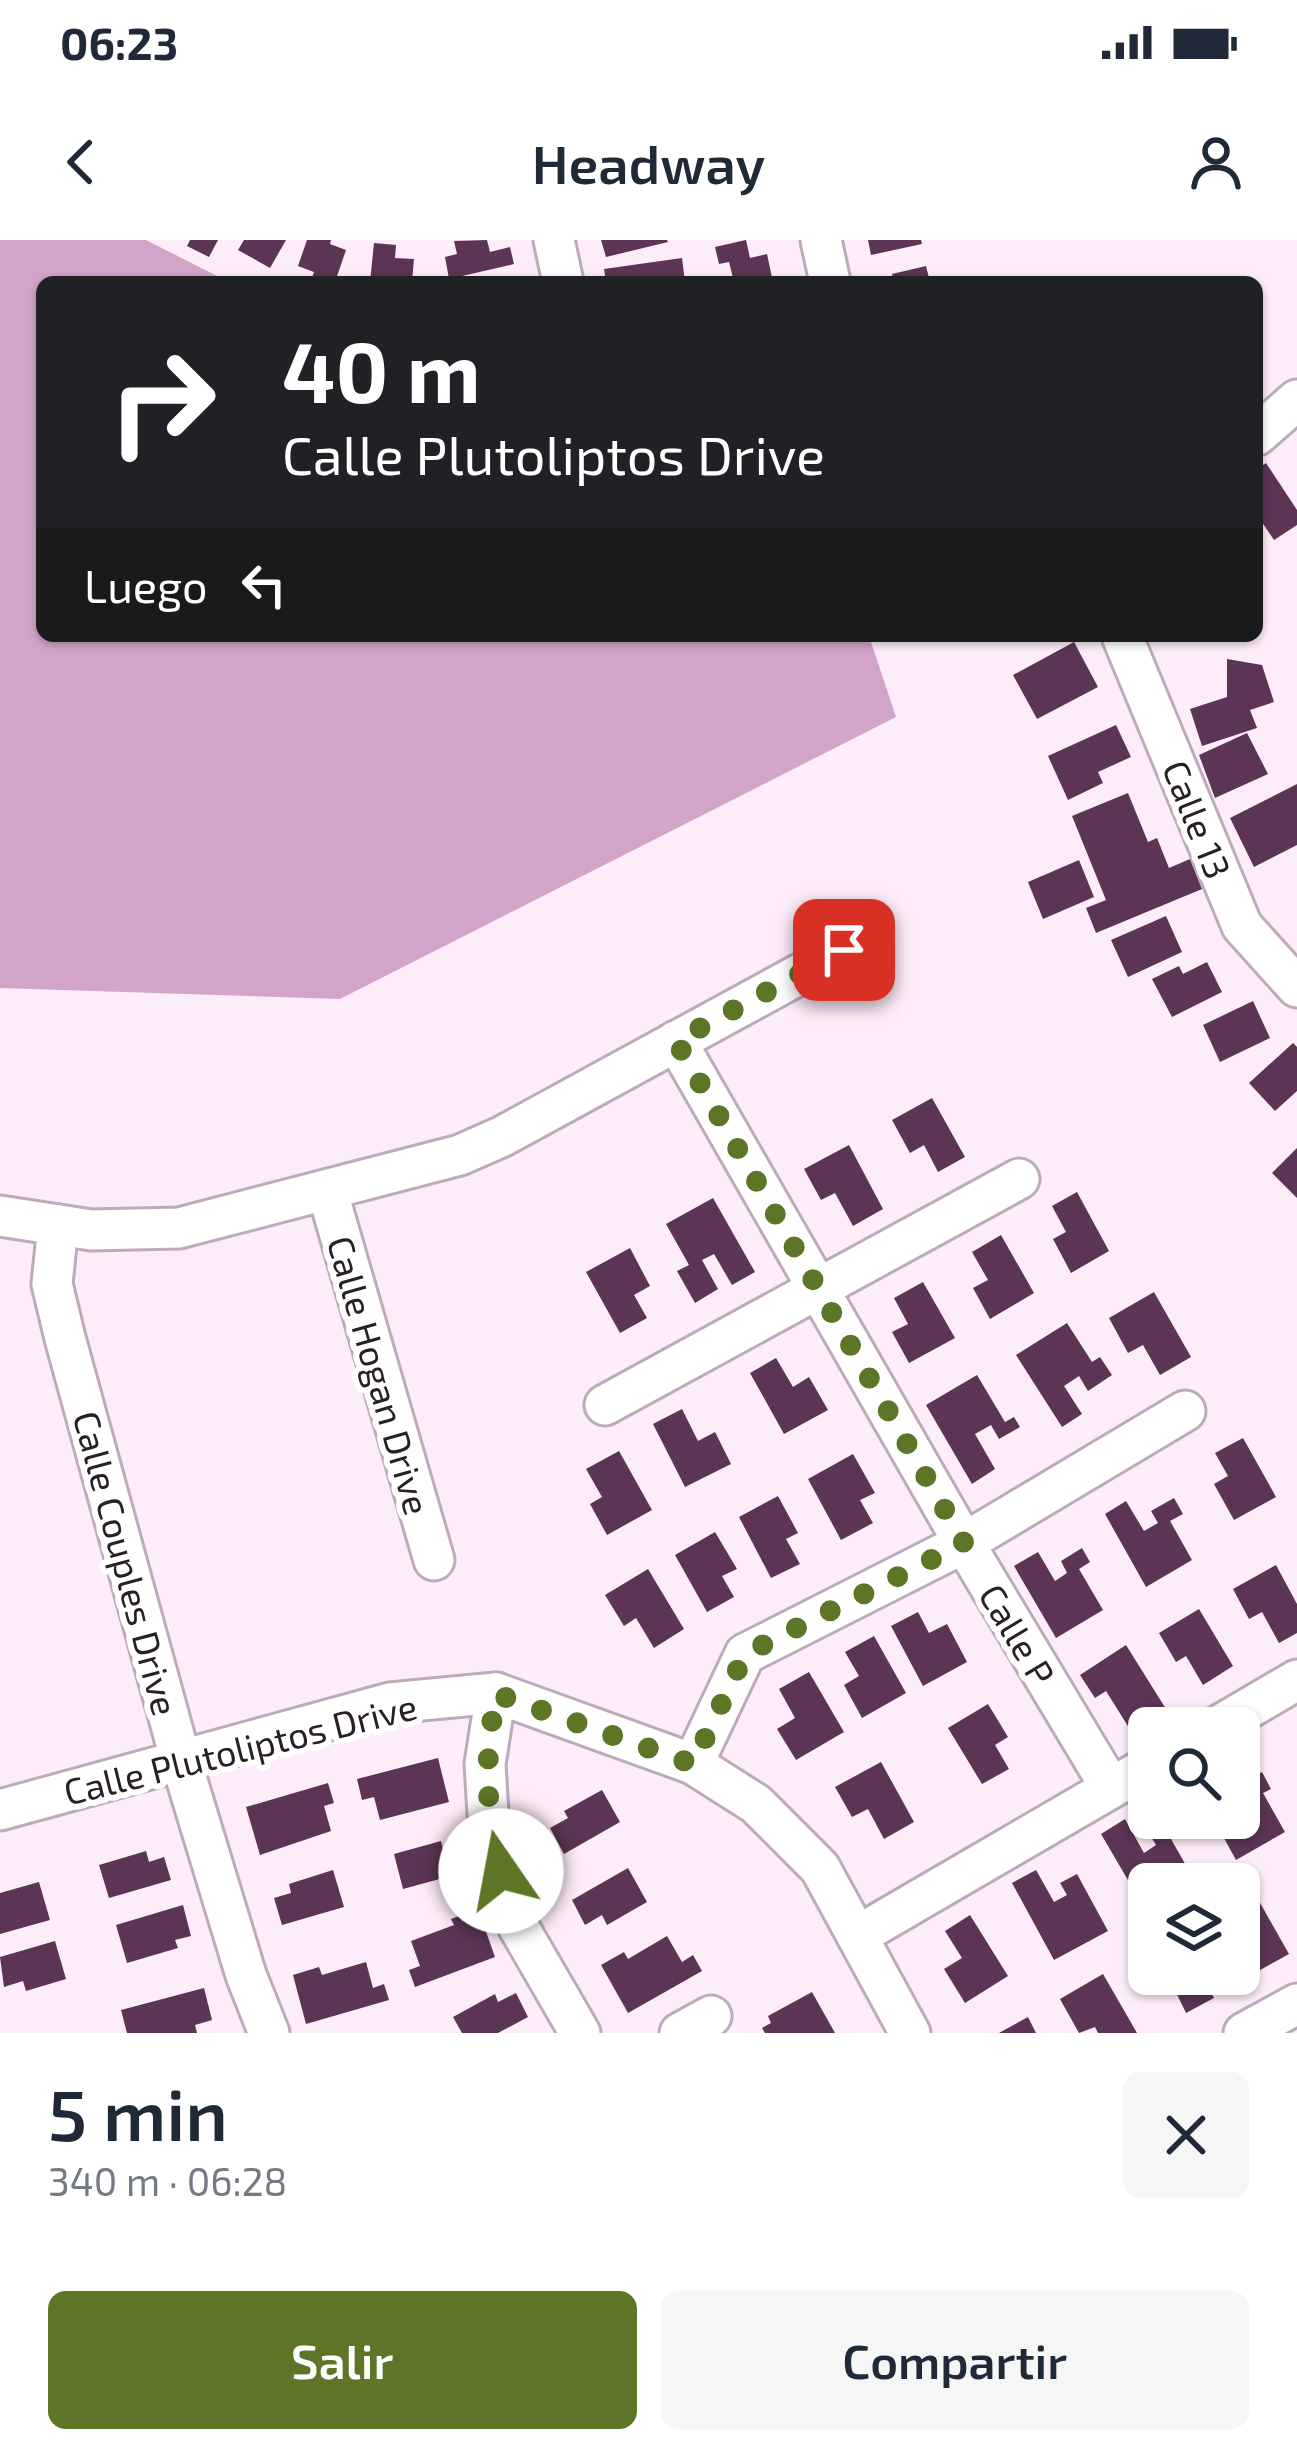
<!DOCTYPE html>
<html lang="es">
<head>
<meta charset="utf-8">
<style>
  body { margin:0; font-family:"Exo 2",sans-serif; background:#f6f6f7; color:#1f2937; height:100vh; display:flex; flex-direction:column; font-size:45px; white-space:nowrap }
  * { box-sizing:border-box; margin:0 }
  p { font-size:39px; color:#747a83 }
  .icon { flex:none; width:66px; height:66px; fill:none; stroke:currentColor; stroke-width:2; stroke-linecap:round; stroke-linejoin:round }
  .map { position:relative; height:1793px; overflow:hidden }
  .side { display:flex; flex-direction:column; background:#fff; flex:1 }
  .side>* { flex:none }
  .guide { position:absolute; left:36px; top:36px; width:1227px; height:366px; border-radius:18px; box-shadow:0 3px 9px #0004; background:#202124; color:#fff; overflow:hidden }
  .buttons { position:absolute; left:1128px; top:1467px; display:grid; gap:24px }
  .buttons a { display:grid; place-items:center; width:132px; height:132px; border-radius:18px; background:#fff; box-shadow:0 3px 9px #0004; font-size:60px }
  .pin { position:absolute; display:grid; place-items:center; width:102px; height:102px; color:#fff; margin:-51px; border-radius:24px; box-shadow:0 6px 18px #0006 }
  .me { position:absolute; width:132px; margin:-66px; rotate:348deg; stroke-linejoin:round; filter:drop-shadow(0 0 9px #0008) }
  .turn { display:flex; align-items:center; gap:42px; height:252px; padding:0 48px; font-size:54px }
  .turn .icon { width:156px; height:156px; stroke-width:2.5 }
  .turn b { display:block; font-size:84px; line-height:102px }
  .then { display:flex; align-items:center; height:114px; padding:0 48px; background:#0003; gap:24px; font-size:45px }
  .round { display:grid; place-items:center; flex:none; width:126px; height:126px; border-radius:18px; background:#f6f6f7 }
  .summary { display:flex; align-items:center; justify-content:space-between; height:204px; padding:0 48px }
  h1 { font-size:72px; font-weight:600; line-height:90px }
  .action { display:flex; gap:24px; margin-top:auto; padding:24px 48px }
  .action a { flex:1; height:138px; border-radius:18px; background:#5d7527; color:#fff; font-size:48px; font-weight:600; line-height:138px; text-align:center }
  .action a+a { background:#f6f6f7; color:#1f2937 }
  .status { display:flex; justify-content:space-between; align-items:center; height:84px; padding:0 60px; background:#fff; direction:ltr }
  .status svg { height:33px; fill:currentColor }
  header { display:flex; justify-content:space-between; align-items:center; height:156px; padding:0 48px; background:#fff; font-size:54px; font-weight:600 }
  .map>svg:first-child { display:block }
  .forest { fill:#d2a5c8 }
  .building { fill:#5b3553 }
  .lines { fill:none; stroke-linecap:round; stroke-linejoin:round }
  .minor-casing { stroke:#beabba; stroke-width:45 }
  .minor { stroke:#fff; stroke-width:39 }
  .route { stroke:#5d7527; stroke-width:21; stroke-dasharray:0 37.8 }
  .labels { text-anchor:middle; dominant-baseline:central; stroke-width:12; stroke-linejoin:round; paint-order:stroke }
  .street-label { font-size:36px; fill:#282026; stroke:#fff }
</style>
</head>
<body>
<div class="status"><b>06:23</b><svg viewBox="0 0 49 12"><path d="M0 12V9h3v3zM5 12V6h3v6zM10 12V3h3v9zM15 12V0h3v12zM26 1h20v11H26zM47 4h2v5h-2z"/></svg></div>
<header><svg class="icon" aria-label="back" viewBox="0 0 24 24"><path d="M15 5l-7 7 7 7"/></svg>Headway<svg class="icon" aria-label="person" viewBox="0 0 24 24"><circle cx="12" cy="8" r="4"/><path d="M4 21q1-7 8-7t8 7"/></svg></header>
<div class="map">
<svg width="1297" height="1793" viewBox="0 0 1297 1793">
  <rect width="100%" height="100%" fill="#fdecf9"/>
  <polygon class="forest" points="0,0 146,0 229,42 42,42 42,396 869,396 896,477 340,759 0,748"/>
  <g class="building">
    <polygon points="190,0 218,0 209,17 187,6"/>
    <polygon points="244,0 286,0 270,28 238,10"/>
    <polygon points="307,0 331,0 330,4 346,10 335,42 311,40 314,32 298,26"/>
    <polygon points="487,0 490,12 510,7 514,24 449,39 445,17 457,14 454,1"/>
    <polygon points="601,0 667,0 668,2 606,17"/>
    <polygon points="746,0 750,18 767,14 773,42 734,42 729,22 719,24 715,7"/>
    <polygon points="868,0 921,0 922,4 871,15"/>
    <polygon points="374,3 396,5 395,18 414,19 412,42 370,42"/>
    <polygon points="682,18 685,42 606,42 604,29"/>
    <polygon points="926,26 930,42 894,42 892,34"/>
    <polygon points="1266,223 1297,270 1297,285 1274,300 1257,275 1257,229"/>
    <polygon points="1074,402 1098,447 1037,479 1013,435"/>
    <polygon points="1227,419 1262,425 1274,462 1250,470 1257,488 1202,506 1190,469 1227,457"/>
    <polygon points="1116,485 1131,517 1098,532 1103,543 1068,560 1048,516"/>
    <polygon points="1247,493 1268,534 1215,558 1199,515"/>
    <polygon points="1297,544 1297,605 1254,627 1230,578"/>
    <polygon points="1128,553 1148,602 1157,598 1169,628 1190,619 1202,649 1096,693 1086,668 1106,660 1072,576"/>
    <polygon points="1079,620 1094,657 1043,679 1028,642"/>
    <polygon points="1166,676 1182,712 1128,737 1111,700"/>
    <polygon points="1207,722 1222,752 1172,777 1152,739 1179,726 1183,734"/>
    <polygon points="1253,761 1270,798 1220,822 1203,785"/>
    <polygon points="1293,803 1297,807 1297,851 1275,871 1249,843"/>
    <polygon points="932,858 965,917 938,932 924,905 910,913 892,880"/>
    <polygon points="849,905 883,969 853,986 835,953 821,960 804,929"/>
    <polygon points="1297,908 1297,958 1272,933"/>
    <polygon points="1077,952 1109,1011 1071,1033 1053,999 1066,992 1052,966"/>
    <polygon points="713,958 755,1032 732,1045 714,1014 702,1020 718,1049 695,1063 677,1031 689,1025 666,984"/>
    <polygon points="1001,995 1034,1053 990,1079 973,1048 988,1040 972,1012"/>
    <polygon points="630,1008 650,1046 634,1055 647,1078 620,1093 586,1032"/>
    <polygon points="923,1042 955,1098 909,1123 892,1092 908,1084 894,1058"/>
    <polygon points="1154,1052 1191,1117 1160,1135 1143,1105 1128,1113 1109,1078"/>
    <polygon points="1067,1083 1092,1122 1100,1117 1112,1135 1088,1151 1079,1136 1064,1146 1082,1174 1062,1187 1016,1115"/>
    <polygon points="776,1118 793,1147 809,1137 828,1170 784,1194 750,1133"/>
    <polygon points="977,1135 1005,1182 1014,1177 1020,1187 999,1199 991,1185 975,1194 995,1229 972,1244 926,1165"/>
    <polygon points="682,1169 698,1201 715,1192 731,1224 685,1247 653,1184"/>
    <polygon points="1243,1198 1276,1257 1234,1280 1214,1244 1228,1236 1215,1213"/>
    <polygon points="619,1211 652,1270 607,1295 590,1264 602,1257 586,1229"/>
    <polygon points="853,1214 875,1253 860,1260 873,1283 841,1300 808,1239"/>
    <polygon points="778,1256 798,1293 786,1299 800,1324 771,1338 739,1277"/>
    <polygon points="1174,1258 1183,1274 1170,1281 1192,1320 1146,1347 1105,1274 1126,1261 1144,1291 1158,1283 1151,1271"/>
    <polygon points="715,1292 737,1329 722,1336 734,1357 707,1372 675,1315"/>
    <polygon points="1082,1308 1090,1322 1079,1329 1103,1370 1056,1398 1014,1326 1038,1312 1055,1341 1067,1333 1061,1321"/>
    <polygon points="1276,1325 1297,1364 1297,1393 1279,1403 1262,1372 1249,1379 1233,1349"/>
    <polygon points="648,1329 684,1389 654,1408 636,1378 624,1386 605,1355"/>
    <polygon points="1199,1369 1233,1426 1203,1445 1186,1416 1176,1422 1159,1393"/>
    <polygon points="918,1372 929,1393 947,1384 967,1422 923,1446 891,1386"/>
    <polygon points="874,1396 906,1453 862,1478 844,1445 859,1436 845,1412"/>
    <polygon points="1126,1405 1166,1469 1131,1491 1106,1451 1095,1458 1080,1435"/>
    <polygon points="809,1432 844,1492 796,1520 777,1489 795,1478 779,1449"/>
    <polygon points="988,1464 1008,1497 995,1505 1009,1529 982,1544 948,1488"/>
    <polygon points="438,1518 449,1562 380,1580 374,1557 362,1560 357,1539"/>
    <polygon points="881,1522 914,1582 884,1599 868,1569 852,1577 835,1547"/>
    <polygon points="1262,1532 1271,1549 1263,1553 1285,1592 1236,1620 1213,1578 1239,1578 1239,1561 1247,1557 1240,1545"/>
    <polygon points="328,1543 334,1563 324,1566 331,1591 260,1615 246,1567"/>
    <polygon points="602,1550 620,1582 564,1614 550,1588 568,1578 564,1571"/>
    <polygon points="1125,1579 1144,1613 1156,1605 1150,1595 1174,1581 1181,1593 1171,1599 1196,1643 1149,1644 1149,1676 1101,1594"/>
    <polygon points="441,1601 443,1610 462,1605 469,1631 403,1649 394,1614"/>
    <polygon points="146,1611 149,1622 164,1617 171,1640 109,1658 99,1625"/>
    <polygon points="628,1628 647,1662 607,1685 602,1675 585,1685 572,1660"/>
    <polygon points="333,1630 344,1667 282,1685 274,1658 291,1653 289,1644"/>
    <polygon points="1036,1630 1054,1662 1067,1655 1060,1643 1077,1634 1108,1691 1054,1720 1012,1643"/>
    <polygon points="39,1642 50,1680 0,1694 0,1653"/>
    <polygon points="1255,1654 1289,1714 1260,1730 1245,1704 1239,1708 1239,1663"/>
    <polygon points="183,1665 191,1696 175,1700 178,1708 127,1723 116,1685"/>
    <polygon points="478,1669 495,1717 415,1747 409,1730 420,1726 411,1701 454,1685 451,1679"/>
    <polygon points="970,1675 1008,1736 965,1763 944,1729 962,1718 945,1691"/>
    <polygon points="667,1696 682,1722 693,1715 702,1731 628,1773 601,1725 624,1712 628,1719"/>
    <polygon points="55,1701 66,1739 26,1751 23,1741 4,1747 0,1717"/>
    <polygon points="1149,1710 1149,1734 1202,1734 1214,1758 1186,1773 1172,1744 1152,1754 1134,1718"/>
    <polygon points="366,1722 373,1748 384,1744 389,1760 306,1784 293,1735 319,1727 322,1735"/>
    <polygon points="1103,1734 1137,1793 1098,1793 1095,1787 1079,1793 1060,1759"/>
    <polygon points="204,1748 212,1780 195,1785 197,1793 127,1793 121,1770"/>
    <polygon points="812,1752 835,1793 765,1793 762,1788 771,1783 768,1776"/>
    <polygon points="516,1753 528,1777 498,1793 462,1793 453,1777 495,1754 498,1762"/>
    <polygon points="1028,1777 1036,1793 999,1793"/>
  </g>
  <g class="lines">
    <defs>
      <g id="minor">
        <polyline points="554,0 563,42"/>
        <polyline points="821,0 830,42"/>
        <polyline points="1257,195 1297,160"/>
        <polyline points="1122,396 1242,686 1297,747"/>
        <polyline points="676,801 964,1303 1111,1548"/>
        <polyline points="327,950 434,1320"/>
        <polyline points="0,976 91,990 179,988 460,915 503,896 844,710"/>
        <polyline points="58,985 52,1044 65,1098 181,1521 246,1735 269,1793"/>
        <polyline points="605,1165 1019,939"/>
        <polyline points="496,1453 485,1524 488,1574 501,1631 518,1686 580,1793"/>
        <polyline points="1215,1488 1297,1440"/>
        <polyline points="693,1524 745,1414 964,1303 1185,1171"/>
        <polyline points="0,1570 390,1463 496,1453 693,1524 756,1564 820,1628 910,1793"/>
        <polyline points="857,1696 1149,1526"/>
        <polyline points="680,1793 711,1776"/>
        <polyline points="1244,1793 1297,1764"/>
      </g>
    </defs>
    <use href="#minor" class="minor-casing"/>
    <use href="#minor" class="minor"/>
  </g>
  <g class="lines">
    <path class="route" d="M501,1631C485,1559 484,1527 496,1454L693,1524L745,1414L964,1303L676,801L844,710"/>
  </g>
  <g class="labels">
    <g class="street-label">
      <text transform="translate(1198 579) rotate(68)">Calle 13</text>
      <text transform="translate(380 1135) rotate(74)">Calle Hogan Drive</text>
      <text transform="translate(127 1323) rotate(75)">Calle Couples Drive</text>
      <text transform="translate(1018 1394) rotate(59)">Calle P</text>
      <text transform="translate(240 1508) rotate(-14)">Calle Plutoliptos Drive</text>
    </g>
  </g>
</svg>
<div class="buttons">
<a><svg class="icon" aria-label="search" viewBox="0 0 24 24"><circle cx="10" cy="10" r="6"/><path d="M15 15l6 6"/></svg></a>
<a><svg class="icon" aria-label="layers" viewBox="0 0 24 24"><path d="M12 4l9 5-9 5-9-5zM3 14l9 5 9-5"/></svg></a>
</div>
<div class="pin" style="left:844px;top:710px;background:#d93025"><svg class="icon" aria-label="arrive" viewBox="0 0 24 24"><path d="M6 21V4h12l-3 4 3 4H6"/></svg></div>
<svg class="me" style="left:501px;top:1631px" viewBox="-20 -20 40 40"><circle r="19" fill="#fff"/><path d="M0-13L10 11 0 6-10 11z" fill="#5d7527"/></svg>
<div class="guide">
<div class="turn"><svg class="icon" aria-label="right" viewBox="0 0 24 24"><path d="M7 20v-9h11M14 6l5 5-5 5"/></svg><div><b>40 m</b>Calle Plutoliptos Drive</div></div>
<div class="then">Luego<svg class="icon" aria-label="left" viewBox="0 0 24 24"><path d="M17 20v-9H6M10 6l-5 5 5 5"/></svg></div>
</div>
</div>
<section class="side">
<div class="summary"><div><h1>5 min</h1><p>340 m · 06:28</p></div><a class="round"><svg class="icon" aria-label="close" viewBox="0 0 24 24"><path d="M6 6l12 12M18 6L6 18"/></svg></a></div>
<div class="action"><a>Salir</a><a>Compartir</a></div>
</section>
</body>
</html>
